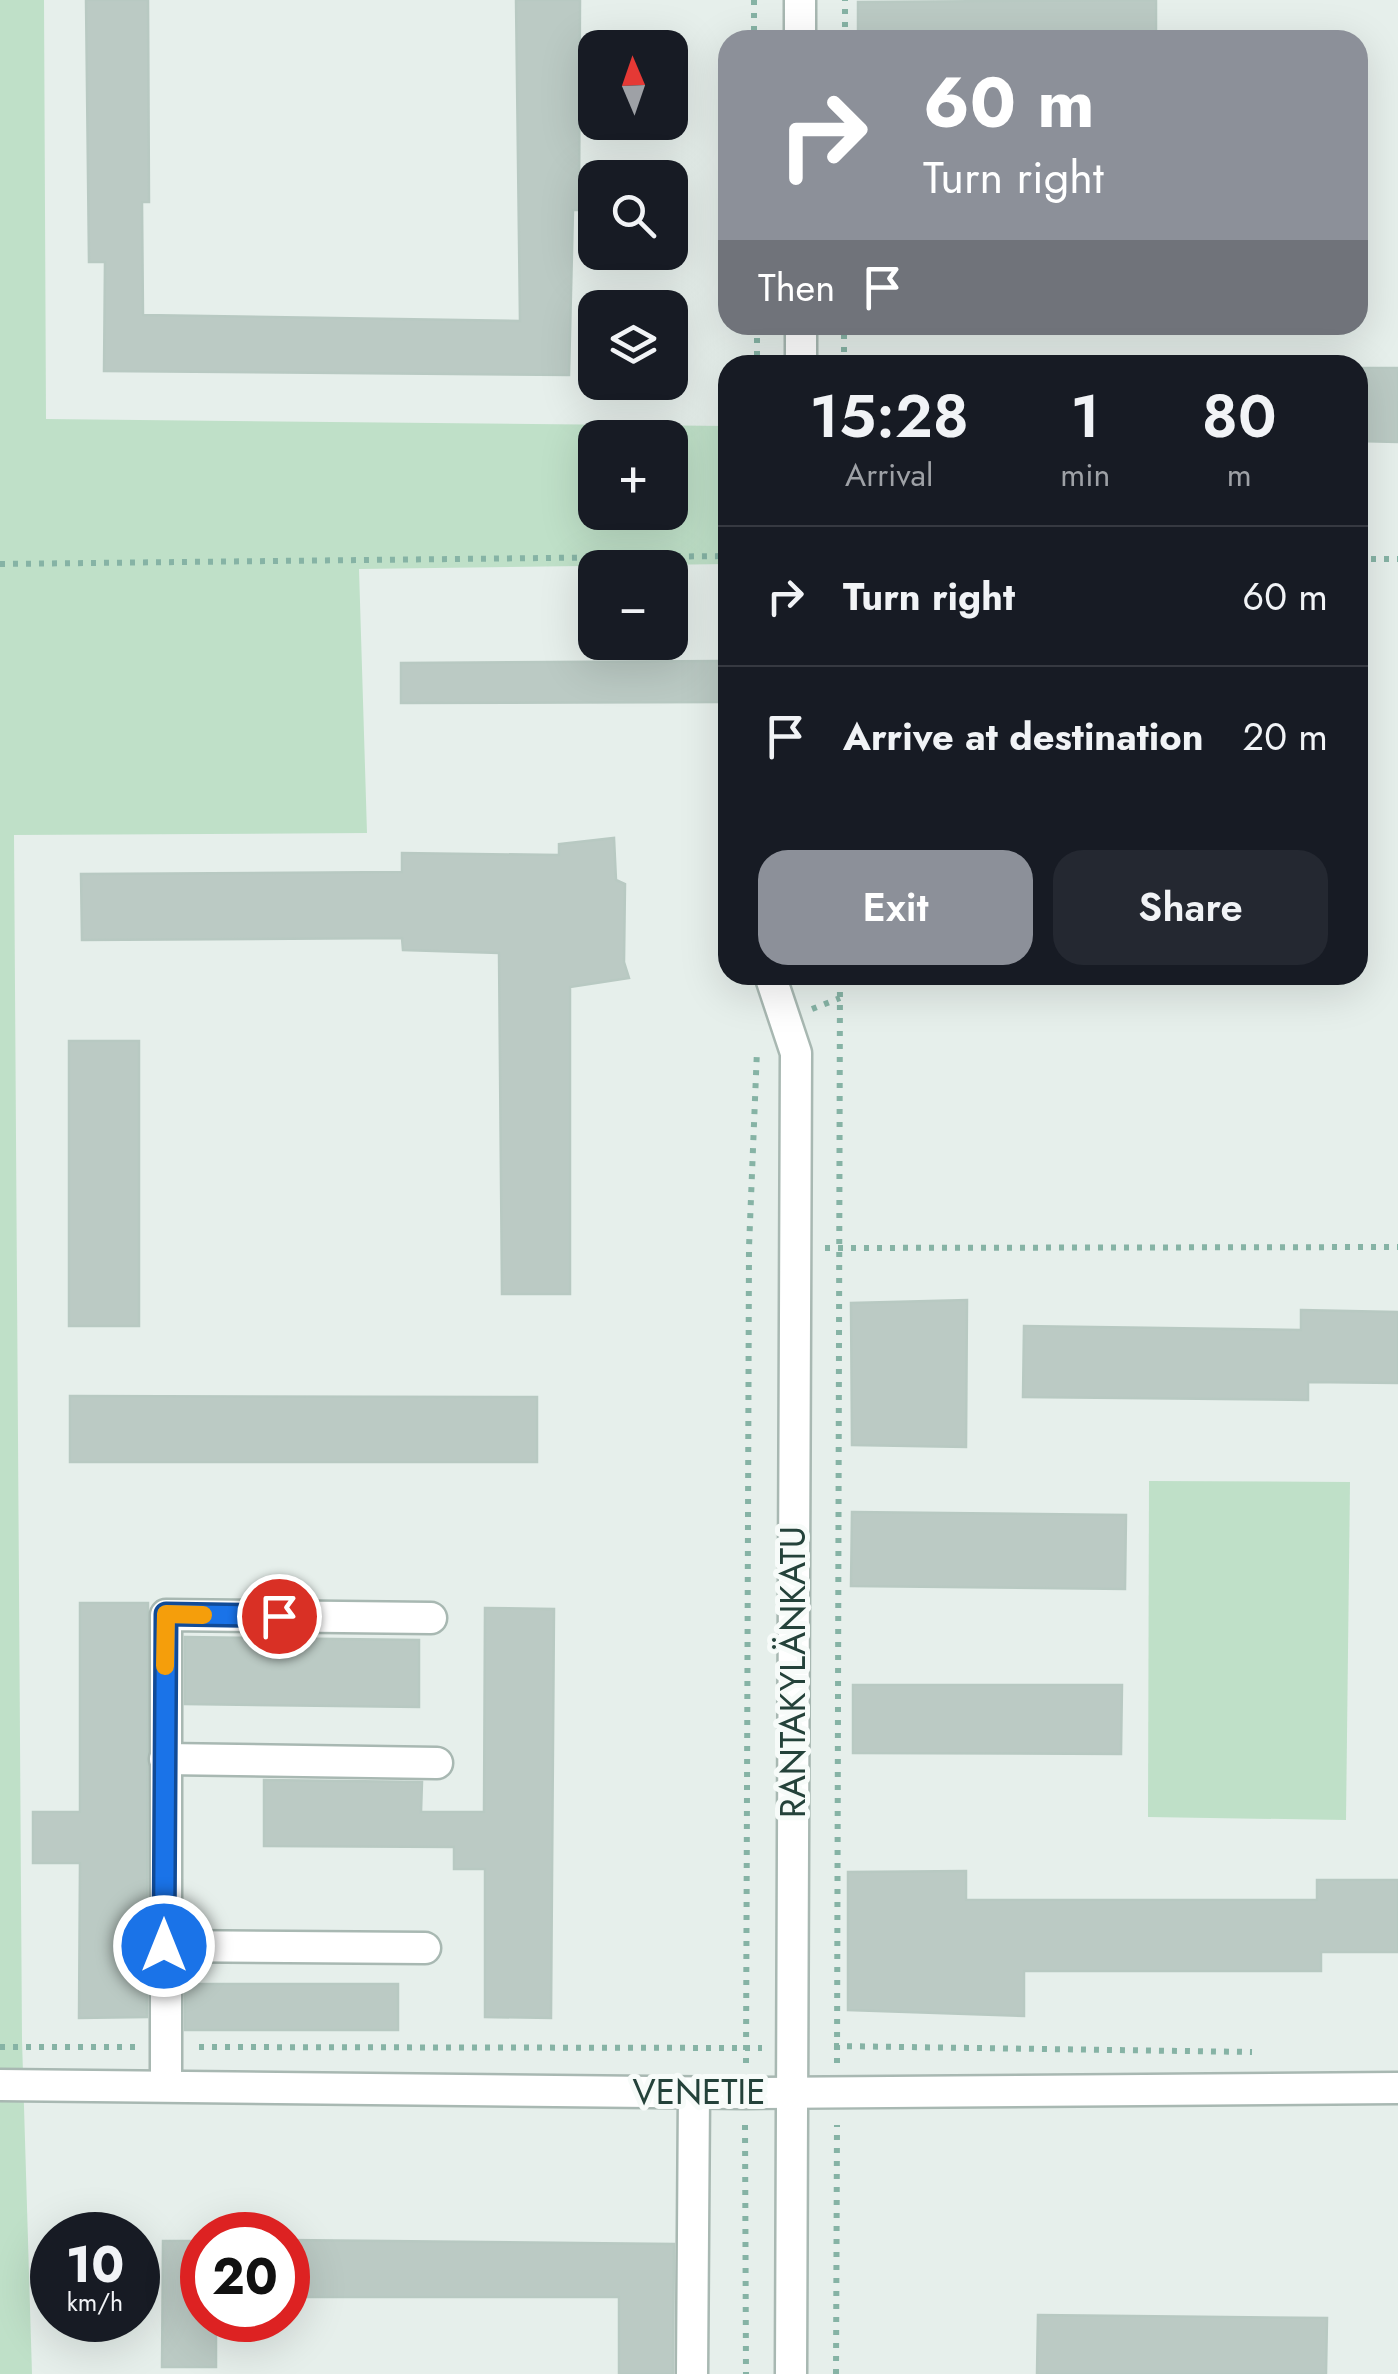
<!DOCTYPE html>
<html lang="en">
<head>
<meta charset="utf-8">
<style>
  body { margin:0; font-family:Jost,sans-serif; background:#242831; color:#f1f3f6; height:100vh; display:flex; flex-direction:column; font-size:38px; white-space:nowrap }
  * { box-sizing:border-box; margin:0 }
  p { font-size:32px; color:#9ea1a6 }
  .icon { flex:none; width:55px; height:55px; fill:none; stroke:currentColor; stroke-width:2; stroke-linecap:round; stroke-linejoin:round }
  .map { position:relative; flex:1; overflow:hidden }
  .drawer { position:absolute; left:718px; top:355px; width:650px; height:630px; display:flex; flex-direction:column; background:#171b24; border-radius:30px; box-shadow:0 10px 40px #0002 }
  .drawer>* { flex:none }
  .top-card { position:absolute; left:718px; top:30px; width:650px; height:305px; border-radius:30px; box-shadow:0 10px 40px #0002; background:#8c9099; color:#fff; overflow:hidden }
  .needle { width:65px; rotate:358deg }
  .fabs { position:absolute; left:578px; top:30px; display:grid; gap:20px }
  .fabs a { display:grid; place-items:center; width:110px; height:110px; border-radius:20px; background:#171b24; box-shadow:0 10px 40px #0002; font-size:50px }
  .speed { position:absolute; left:30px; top:2212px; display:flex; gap:20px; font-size:50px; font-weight:700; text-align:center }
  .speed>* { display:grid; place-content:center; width:130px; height:130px; border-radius:50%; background:#171b24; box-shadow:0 10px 40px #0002; line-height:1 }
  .speed small { font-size:25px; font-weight:400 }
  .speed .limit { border:15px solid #d22; background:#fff; color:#111 }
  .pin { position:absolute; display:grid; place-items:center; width:85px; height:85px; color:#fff; margin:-42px; border:5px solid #fff; border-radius:50%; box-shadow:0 2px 10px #0007 }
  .me { position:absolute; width:110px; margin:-55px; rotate:0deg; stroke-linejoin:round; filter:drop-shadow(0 0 8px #0008) }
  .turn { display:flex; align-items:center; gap:35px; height:210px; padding:0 40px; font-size:45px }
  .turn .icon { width:130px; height:130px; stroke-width:2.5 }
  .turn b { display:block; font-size:70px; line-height:85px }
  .then { display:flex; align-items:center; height:95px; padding:0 40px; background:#0003; gap:20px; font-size:38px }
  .eta { display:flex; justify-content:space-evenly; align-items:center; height:170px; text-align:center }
  .eta b { font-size:60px; font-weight:600; line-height:70px }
  .action { display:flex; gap:20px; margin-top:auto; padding:20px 40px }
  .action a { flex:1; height:115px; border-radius:30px; background:#8c9099; color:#fff; font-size:40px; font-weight:600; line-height:115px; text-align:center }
  .action a+a { background:#242831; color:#f1f3f6 }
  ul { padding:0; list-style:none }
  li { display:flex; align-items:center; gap:30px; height:140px; padding:0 40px; border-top:2px solid #363941 }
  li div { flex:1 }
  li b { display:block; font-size:38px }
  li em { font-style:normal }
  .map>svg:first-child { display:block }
  .green { fill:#bfe0c8; fill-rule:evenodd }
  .building { fill:#bbcac4; stroke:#b8c9c2; stroke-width:2.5 }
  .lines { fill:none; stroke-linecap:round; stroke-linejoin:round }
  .minor-casing { stroke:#a8b8b2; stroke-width:35 }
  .path { stroke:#86b3a5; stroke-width:6; stroke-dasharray:5 8; stroke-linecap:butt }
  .minor { stroke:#fff; stroke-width:30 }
  .route-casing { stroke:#114b97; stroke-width:25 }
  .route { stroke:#1a73e8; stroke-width:18 }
  .slow { stroke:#f59e0b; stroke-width:18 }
  .labels { text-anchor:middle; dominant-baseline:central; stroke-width:10; stroke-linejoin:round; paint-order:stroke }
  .street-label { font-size:35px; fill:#24423a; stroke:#f7fbf9 }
</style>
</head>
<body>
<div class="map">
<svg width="1398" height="2374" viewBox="0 0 1398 2374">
  <rect width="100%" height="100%" fill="#e6efeb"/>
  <g class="green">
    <path d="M0,0H44L46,419L727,426L728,564L359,569L367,833L14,835L22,2040L32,2374H0ZM595,438H670V512H595Z"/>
    <polygon points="1149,1481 1350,1482 1346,1820 1148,1817"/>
  </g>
  <g class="building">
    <polygon points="86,0 148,0 149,202 142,202 143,315 520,321 516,0 580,0 579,210 573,210 569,375 104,371 105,262 89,262"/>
    <polygon points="1156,0 1156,40 858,40 858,2"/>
    <polygon points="1358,368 1398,368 1398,442 1358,441"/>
    <polygon points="721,661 722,702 401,703 401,663"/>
    <polygon points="614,838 616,880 625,884 624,962 629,978 570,987 570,1294 502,1294 499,953 403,950 402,938 82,940 81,874 402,872 402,853 559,855 559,844"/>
    <rect x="69" y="1041" width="70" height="285"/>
    <polygon points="967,1300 966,1447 852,1445 851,1303"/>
    <polygon points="1301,1310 1398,1312 1398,1383 1308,1382 1308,1400 1023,1397 1024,1326 1301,1330"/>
    <polygon points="70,1396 537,1397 537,1462 70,1462"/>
    <polygon points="852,1512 1126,1515 1125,1589 851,1586"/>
    <polygon points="80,1603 148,1603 147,2017 79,2018 80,1863 33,1863 33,1812 80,1812"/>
    <polygon points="485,1608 554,1609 551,2018 485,2017 485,1869 454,1869 454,1847 264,1846 264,1780 422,1782 421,1812 484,1812"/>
    <polygon points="185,1637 419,1640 419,1707 185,1704"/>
    <polygon points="853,1685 1122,1685 1121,1754 853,1753"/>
    <polygon points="966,1871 966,1900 1317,1900 1317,1880 1398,1880 1398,1952 1321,1952 1321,1971 1024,1971 1024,2016 848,2010 848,1872"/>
    <rect x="185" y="1984" width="213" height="46"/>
    <polygon points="288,2240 674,2244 673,2374 619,2374 619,2297 288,2297"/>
    <polygon points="163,2241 202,2241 202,2320 216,2320 216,2367 162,2367"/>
    <polygon points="1038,2315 1327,2318 1326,2374 1037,2374"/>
  </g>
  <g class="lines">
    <defs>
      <g id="minor">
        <polyline points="800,0 800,40"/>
        <polyline points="801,325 801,365"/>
        <polyline points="770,975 796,1053 791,2374"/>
        <polyline points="165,1759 437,1763"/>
        <polyline points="164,1946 425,1948"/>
        <polyline points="0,2085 746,2093 1398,2088"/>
        <polyline points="166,2085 166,1615 431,1618"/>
        <polyline points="692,2374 694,2093"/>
      </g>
    </defs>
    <use href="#minor" class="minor-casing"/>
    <g class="path">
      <polyline points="754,0 754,40"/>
      <polyline points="845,40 845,0"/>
      <polyline points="757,325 757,365"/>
      <polyline points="844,365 844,325"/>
      <polyline points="1358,559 1398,559"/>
      <polyline points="0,564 728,556"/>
      <path d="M728,852C722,886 719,920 728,955"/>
      <polyline points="812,1009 840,998"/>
      <polyline points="825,1248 1398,1247"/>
      <polyline points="834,2046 1252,2052"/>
      <polyline points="0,2047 137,2047"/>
      <polyline points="199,2047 762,2048"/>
      <polyline points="746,2063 749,1247 757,1050"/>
      <polyline points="837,2063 840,975"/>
      <polyline points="745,2125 746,2374"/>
      <polyline points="836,2374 837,2125"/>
    </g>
    <use href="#minor" class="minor"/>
  </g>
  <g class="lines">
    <defs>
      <polyline id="route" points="164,1946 166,1614 279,1616"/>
    </defs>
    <use href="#route" class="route-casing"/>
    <use href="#route" class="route"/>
    <polyline class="slow" points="165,1666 166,1614 203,1615"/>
  </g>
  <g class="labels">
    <g class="street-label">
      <text transform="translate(793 1672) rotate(-90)">RANTAKYLÄNKATU</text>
      <text x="699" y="2092">VENETIE</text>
    </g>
  </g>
</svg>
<div class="fabs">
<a><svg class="needle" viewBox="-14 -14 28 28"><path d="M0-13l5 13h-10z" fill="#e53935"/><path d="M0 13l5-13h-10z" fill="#9ea1a6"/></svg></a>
<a><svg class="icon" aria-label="search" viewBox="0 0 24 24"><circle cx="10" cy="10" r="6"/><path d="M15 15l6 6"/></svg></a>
<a><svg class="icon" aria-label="layers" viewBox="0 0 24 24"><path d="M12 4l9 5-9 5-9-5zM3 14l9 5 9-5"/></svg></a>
<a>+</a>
<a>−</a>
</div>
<div class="speed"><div>10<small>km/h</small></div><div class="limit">20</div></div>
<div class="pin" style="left:279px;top:1616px;background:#d93025"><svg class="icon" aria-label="arrive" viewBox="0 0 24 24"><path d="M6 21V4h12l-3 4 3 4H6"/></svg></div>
<svg class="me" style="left:164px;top:1946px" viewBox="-20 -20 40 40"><circle r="17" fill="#1a73e8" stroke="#fff" stroke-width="3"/><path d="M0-11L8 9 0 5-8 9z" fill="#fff"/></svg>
<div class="top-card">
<div class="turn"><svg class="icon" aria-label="right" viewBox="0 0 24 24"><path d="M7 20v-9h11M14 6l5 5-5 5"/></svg><div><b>60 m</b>Turn right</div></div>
<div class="then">Then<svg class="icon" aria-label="arrive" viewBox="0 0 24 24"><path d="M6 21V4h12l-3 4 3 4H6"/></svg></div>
</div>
<section class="drawer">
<div class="eta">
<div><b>15:28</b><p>Arrival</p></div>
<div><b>1</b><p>min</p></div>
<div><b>80</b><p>m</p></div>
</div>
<ul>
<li><svg class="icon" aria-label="right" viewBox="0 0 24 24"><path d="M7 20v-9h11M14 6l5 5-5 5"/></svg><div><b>Turn right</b></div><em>60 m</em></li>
<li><svg class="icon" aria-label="arrive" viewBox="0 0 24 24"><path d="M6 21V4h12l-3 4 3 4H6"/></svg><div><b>Arrive at destination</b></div><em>20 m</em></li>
</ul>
<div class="action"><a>Exit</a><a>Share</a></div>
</section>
</div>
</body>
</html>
